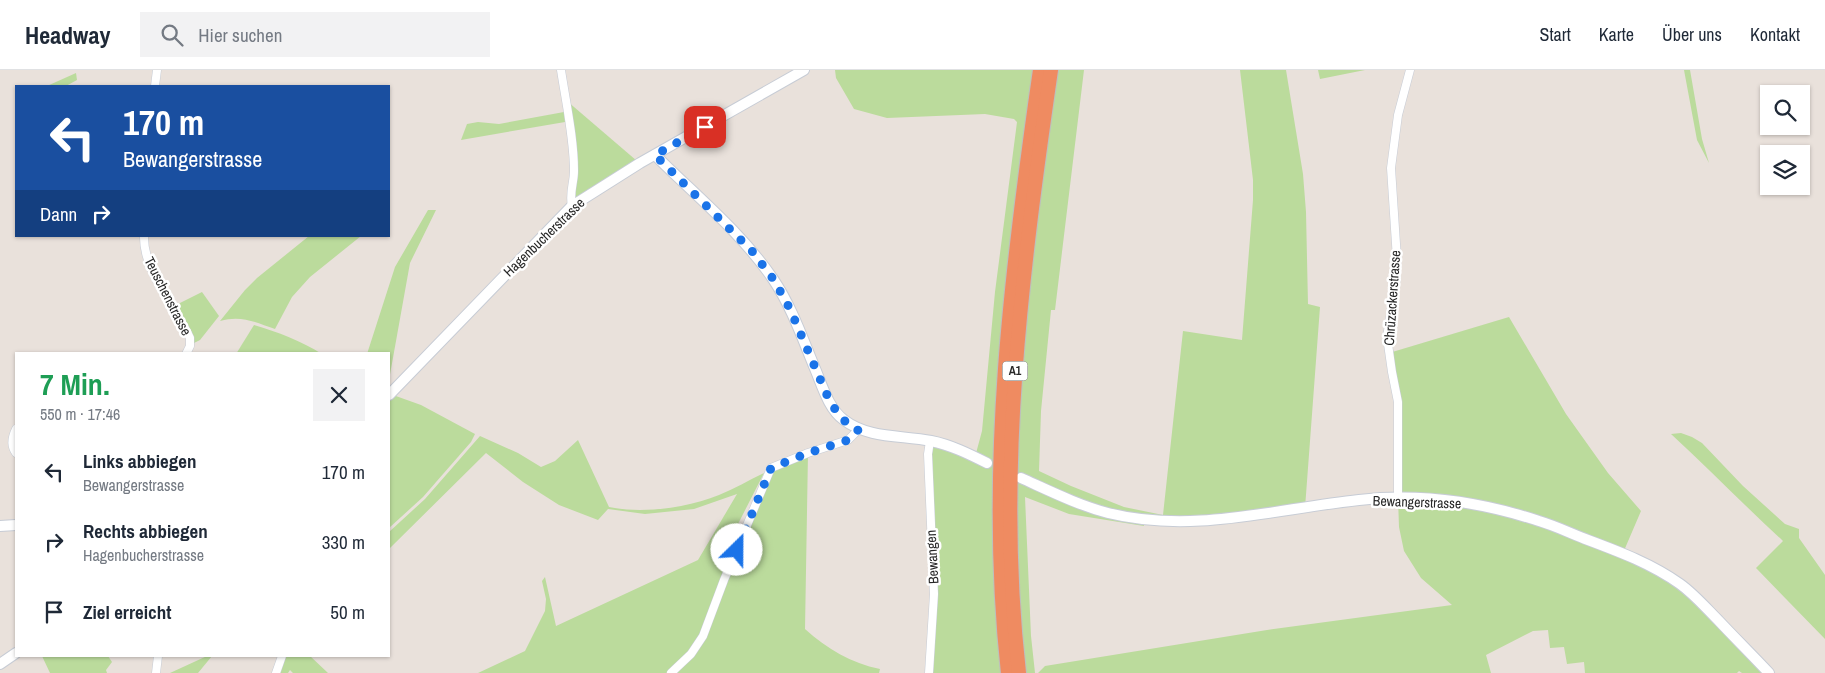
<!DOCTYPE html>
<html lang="de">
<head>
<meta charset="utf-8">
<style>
  body { margin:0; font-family:"Archivo Narrow",sans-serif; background:#f2f2f3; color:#1f2937; height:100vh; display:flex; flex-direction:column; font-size:19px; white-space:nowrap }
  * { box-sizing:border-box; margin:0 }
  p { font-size:16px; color:#747a83 }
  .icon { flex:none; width:28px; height:28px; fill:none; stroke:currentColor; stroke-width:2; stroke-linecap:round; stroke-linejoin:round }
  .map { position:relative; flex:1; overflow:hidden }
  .sheet { position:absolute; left:15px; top:282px; width:375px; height:305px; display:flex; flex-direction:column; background:#fff; border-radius:0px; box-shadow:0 1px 4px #0004 }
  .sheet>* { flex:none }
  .top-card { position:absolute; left:15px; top:15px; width:375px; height:152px; border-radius:0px; box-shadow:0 1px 4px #0004; background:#1a4fa0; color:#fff; overflow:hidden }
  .tools { position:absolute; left:1760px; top:15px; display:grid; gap:10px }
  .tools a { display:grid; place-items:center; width:50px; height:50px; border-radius:0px; background:#fff; box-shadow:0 1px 4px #0004; font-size:25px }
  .pin { position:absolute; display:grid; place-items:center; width:42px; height:42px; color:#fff; margin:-21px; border-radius:10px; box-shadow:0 2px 8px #0006 }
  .me { position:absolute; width:55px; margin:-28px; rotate:23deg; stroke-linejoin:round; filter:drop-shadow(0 0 4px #0008) }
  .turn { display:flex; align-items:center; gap:18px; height:105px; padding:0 25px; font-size:22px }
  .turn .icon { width:65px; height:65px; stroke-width:2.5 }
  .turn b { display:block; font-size:35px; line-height:42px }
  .then { display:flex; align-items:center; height:48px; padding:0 25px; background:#0003; gap:10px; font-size:19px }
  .round { display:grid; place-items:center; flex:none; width:52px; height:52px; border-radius:0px; background:#f2f2f3 }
  .headline { display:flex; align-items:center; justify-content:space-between; height:85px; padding:0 25px }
  h1 { font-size:30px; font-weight:800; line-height:38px; color:#1e9e55 }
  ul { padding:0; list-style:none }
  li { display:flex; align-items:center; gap:15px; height:70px; padding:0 25px }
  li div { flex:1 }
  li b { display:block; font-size:19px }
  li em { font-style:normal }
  header { display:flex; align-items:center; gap:30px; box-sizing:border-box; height:70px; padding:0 25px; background:#fff; border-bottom:1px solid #e0e1e3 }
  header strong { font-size:24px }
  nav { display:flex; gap:28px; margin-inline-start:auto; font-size:18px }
  .search { width:350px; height:45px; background:#f2f2f3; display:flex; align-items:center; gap:12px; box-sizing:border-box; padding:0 18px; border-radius:0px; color:#747a83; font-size:19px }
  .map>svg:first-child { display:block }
  .green { fill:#bbdb9c }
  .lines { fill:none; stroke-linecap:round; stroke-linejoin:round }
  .minor-casing { stroke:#c7ccd5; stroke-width:9 }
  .tertiary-casing { stroke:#c7ccd5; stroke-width:12 }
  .motorway-casing { stroke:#bebebe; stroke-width:16 }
  .minor { stroke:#fff; stroke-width:8 }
  .tertiary { stroke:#fff; stroke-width:10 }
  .motorway { stroke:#ef8b61; stroke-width:14 }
  .route { stroke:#1a73e8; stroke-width:9; stroke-dasharray:0 16.2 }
  .labels { text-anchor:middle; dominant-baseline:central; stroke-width:5; stroke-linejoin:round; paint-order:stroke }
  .shield { fill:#fff; stroke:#686868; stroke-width:1 }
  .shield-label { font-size:12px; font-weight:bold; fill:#282828 }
  .street-label { font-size:14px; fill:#282828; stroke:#fff }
</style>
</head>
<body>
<header>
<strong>Headway</strong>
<div class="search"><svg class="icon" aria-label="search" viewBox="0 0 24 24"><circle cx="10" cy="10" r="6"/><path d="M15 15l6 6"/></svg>Hier suchen</div>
<nav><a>Start</a><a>Karte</a><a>Über uns</a><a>Kontakt</a></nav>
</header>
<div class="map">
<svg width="1825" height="603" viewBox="0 0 1825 603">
  <rect width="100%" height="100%" fill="#e9e1db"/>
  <g class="green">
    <polygon points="835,0 1084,0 1055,240 1051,240 1041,341 1039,401 1071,416 1124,437 1163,445 1183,261 1242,270 1253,130 1253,110 1240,0 1286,0 1303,104 1306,142 1308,234 1320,237 1305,438 1227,449 1144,449 1144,456 1069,444 1025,427 1031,566 1035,603 929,603 934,524 930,371 975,387 982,361 995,222 1017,52 1014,49 985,44 887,48 854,39 836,8"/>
    <polygon points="1318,0 1365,0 1320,9"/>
    <polygon points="1684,0 1690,0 1702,69 1709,93 1697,70"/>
    <polygon points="76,3 77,10 66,16 47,16"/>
    <polygon points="567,31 637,91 577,128 573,126"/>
    <polygon points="564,42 565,52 461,70 467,54 478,52 499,54"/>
    <polygon points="428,140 436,140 410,193 389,310 389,284 367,284 395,197"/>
    <path d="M309,166H361L310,207L292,227L275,259C255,252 241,245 220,251L245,220L257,208Z"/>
    <polygon points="202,222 219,246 200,270 194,273 174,236"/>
    <polygon points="1509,247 1566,344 1608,403 1641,441 1623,483 1682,515 1769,603 1742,603 1739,601 1737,603 1585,603 1584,592 1567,594 1564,577 1550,578 1548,560 1533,561 1486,585 1491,603 1038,603 1045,596 1267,560 1452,535 1421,508 1404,481 1399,457 1398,428 1398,332 1389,283"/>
    <path d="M254,255C278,262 301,271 322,284H236Z"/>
    <polygon points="393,325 421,335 475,364 471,372 423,427 389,458 389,329"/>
    <path d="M1681,363L1692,367L1702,373L1743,416L1785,454L1799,459V468L1825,505V569L1756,498L1783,471C1745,436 1709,399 1671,364Z"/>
    <path d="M480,366L518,383L541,397L555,391L578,370L609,437C642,444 687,438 719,425C734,419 749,410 764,403L738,454L742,457L771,398L808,383L805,559C827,579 851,593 880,599L879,603H478L525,581L545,541L546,529L542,511L545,507L556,556L698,490L737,424L694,439L645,444L608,439L598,450L559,435L523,412L486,383L389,479V462L425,429Z"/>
    <polygon points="42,586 108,586 112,592 106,600 107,603 50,603"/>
    <polygon points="207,586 212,586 198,603 170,603"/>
    <polygon points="283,586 310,586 328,603 293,603 290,600 288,603 277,603"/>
  </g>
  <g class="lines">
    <defs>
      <g id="minor">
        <path d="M561,0C566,33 574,68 574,101C574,113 569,123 572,136"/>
        <polyline points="155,16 157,0"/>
        <path d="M144,166C143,202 176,237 190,268V276L186,284"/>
        <path d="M16,359C12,367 10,375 16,383"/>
        <polyline points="1398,428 1398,332 1392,302 1387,267 1396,210 1397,189 1391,98 1398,45 1410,0"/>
        <polyline points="156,603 158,586"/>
        <polyline points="276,603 282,586"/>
        <polyline points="671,603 691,584 703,566 724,510 771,398 808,383 848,370 858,360"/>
        <polyline points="929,603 934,524 928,384 930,371"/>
      </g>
      <g id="tertiary">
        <path d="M655,85C695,125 741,162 773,209C792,237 803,270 816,301C823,318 829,339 844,350C869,369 902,365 931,371C951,375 969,384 987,393"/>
        <polyline points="389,325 572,136 640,93 804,0"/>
        <path d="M1021,408C1050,421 1078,435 1108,443C1193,464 1274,439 1359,430C1419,423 1481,432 1539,451C1556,456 1572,464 1588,470C1620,482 1652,494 1680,514C1694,524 1706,538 1718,550C1735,568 1752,585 1769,603"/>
        <polyline points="0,456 16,455"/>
        <polyline points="0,594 16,583"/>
      </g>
      <g id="motorway">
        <path d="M1008,603C986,401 1011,200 1040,0"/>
        <path d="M1019,603C996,401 1022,200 1051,0"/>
      </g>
    </defs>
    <use href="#minor" class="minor-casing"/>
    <use href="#tertiary" class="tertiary-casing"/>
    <use href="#motorway" class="motorway-casing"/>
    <use href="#minor" class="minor"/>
    <use href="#tertiary" class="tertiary"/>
    <use href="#motorway" class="motorway"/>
  </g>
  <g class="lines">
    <polyline class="route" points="705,57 655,85 752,181 774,210 790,239 830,332 842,349 858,360 848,370 808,383 771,398 737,480"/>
  </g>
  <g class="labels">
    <rect class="shield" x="1002.5" y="291.5" width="25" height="19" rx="4"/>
    <g class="shield-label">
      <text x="1015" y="301">A1</text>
    </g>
    <g class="street-label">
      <text transform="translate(544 167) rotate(-44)">Hagenbucherstrasse</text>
      <text transform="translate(168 226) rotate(63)">Teuschenstrasse</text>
      <text transform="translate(1392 228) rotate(-86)">Chrüzackerstrasse</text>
      <text transform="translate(1417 432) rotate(2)">Bewangerstrasse</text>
      <text transform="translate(932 487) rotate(-93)">Bewangen</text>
    </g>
  </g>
</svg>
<div class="tools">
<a><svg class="icon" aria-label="search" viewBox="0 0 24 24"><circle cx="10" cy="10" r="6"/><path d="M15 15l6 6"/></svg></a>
<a><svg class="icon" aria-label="layers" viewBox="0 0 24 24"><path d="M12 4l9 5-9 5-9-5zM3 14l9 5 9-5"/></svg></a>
</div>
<div class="pin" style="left:705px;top:57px;background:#d93025"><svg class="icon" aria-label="arrive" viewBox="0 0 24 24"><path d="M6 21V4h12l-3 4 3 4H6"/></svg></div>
<svg class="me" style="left:737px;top:480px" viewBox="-20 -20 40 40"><circle r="19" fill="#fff"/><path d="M0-13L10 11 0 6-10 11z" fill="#1a73e8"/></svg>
<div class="top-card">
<div class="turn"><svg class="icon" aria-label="left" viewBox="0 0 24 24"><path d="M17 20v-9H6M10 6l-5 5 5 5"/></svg><div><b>170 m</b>Bewangerstrasse</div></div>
<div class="then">Dann<svg class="icon" aria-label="right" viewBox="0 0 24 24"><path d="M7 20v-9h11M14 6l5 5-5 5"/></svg></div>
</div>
<section class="sheet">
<div class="headline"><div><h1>7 Min.</h1><p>550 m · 17:46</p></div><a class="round"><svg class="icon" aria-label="close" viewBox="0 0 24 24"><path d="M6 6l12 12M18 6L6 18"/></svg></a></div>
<ul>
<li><svg class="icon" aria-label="left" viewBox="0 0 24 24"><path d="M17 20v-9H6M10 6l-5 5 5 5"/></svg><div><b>Links abbiegen</b><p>Bewangerstrasse</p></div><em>170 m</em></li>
<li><svg class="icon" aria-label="right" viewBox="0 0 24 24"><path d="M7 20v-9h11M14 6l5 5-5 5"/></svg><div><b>Rechts abbiegen</b><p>Hagenbucherstrasse</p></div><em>330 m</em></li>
<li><svg class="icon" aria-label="arrive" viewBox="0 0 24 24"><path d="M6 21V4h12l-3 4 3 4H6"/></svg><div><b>Ziel erreicht</b></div><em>50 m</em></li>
</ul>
</section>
</div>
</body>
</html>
